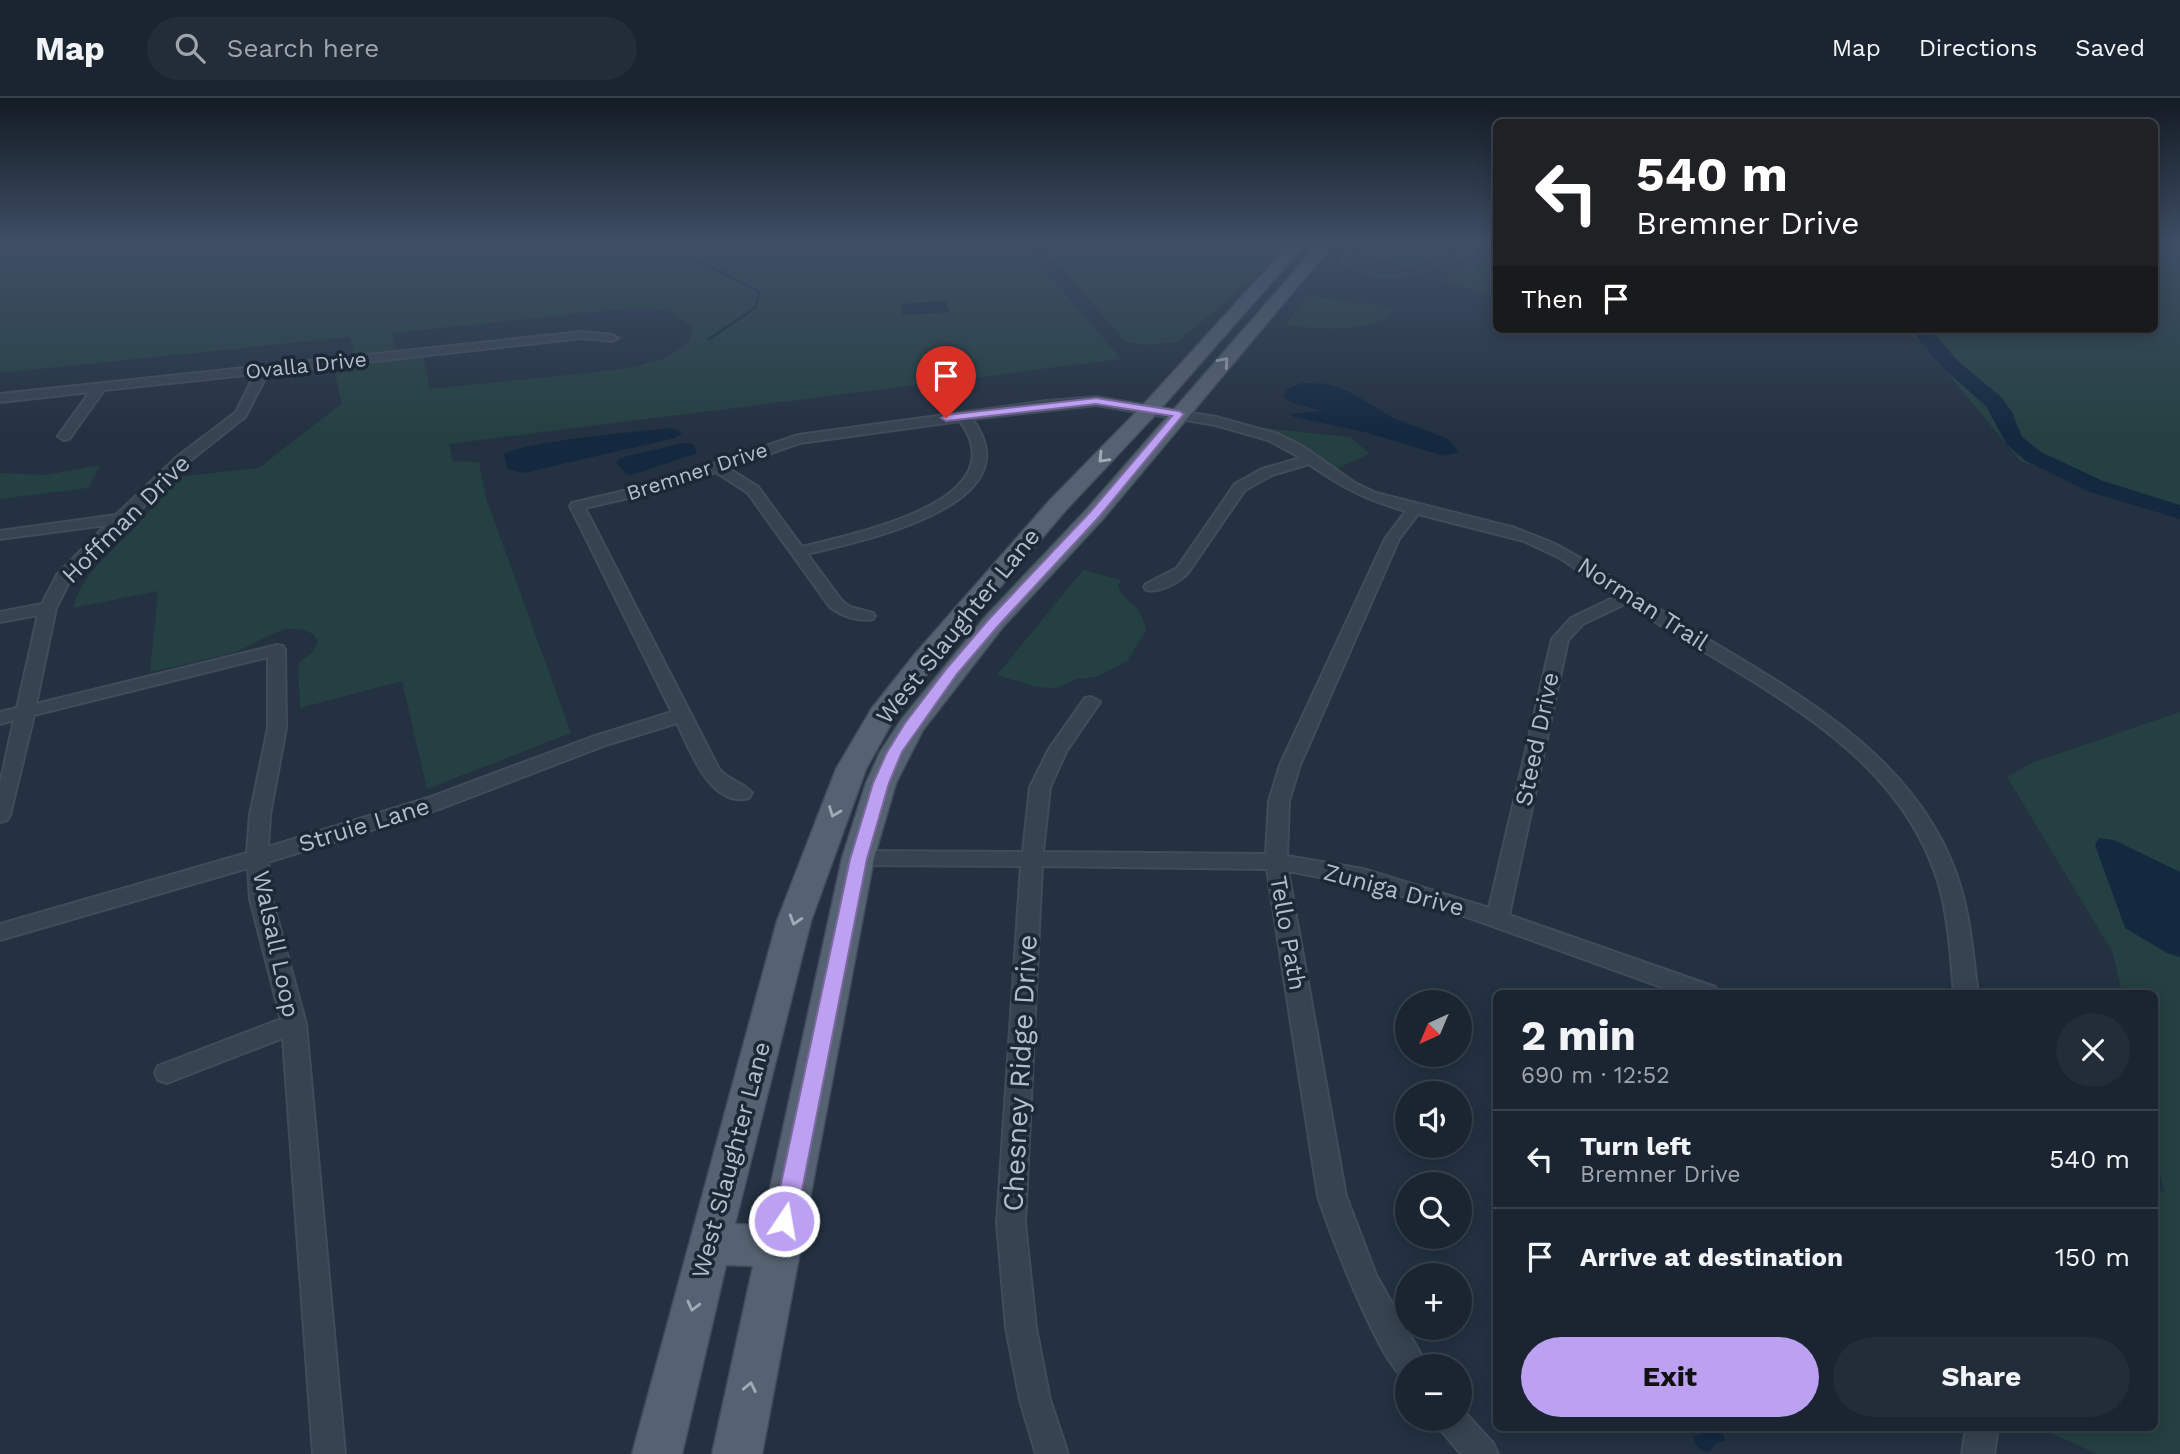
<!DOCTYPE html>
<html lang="en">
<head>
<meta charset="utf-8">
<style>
  body { margin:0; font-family:"Work Sans",sans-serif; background:#232d39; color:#f1f3f6; height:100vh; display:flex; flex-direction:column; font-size:26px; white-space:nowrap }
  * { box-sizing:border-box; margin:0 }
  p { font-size:23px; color:#9fa5ab }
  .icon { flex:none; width:38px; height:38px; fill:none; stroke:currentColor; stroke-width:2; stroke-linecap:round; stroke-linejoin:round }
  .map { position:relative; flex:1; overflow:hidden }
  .side { position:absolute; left:1493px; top:892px; width:665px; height:441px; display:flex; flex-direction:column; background:#1a2531; border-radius:10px; box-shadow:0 4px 18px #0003,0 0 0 2px #38424d }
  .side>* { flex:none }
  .hud { position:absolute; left:1493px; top:21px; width:665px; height:214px; border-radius:10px; box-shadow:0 4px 18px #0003,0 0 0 2px #38424d; background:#202124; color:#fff; overflow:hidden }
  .needle { width:46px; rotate:224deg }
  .buttons { position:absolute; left:1395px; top:892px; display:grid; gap:14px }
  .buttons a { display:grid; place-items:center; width:77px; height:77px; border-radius:50%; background:#1a2531; box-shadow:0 4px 18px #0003,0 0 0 2px #38424d; font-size:35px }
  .pin { position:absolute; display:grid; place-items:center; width:60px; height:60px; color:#fff; margin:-72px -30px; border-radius:50% 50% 50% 0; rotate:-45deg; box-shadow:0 0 7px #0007 }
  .pin .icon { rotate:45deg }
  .me { position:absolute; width:77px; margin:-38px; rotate:12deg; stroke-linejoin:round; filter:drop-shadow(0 0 5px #0008) }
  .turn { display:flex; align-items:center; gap:24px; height:147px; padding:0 28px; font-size:32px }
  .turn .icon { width:91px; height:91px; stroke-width:2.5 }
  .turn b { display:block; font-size:49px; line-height:60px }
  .then { display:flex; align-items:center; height:66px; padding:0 28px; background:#0003; gap:14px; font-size:26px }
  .round { display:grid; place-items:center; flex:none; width:74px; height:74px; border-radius:37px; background:#232d39 }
  .overview { display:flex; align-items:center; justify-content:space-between; height:119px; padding:0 28px }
  h1 { font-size:42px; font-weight:700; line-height:52px }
  .button { display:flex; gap:14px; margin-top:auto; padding:14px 28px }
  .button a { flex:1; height:80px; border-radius:42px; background:#bca0f2; color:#111; font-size:28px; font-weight:700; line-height:80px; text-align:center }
  .button a+a { background:#232d39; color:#f1f3f6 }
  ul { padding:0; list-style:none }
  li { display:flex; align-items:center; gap:21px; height:98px; padding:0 28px; border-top:2px solid #38424d }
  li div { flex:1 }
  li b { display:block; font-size:26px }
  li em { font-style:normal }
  header { display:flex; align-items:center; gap:42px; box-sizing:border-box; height:98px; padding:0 35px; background:#1a2531; border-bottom:2px solid #38424d }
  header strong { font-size:33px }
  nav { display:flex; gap:38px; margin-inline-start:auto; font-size:24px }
  .search { width:490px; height:63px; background:#232d39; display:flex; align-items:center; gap:18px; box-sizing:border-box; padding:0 24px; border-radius:38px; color:#9fa5ab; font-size:26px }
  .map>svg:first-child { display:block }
  .green { fill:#254042 }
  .water { fill:#142940 }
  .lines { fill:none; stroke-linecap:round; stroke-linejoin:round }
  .stream { stroke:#142940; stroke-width:2.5 }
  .river { fill:#142940; fill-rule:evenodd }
  .street-casing { stroke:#404c5a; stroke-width:4 }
  .primary-casing { stroke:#404c5a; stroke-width:3 }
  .street { fill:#374351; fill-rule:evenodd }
  .primary { fill:#556271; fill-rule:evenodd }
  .oneway { stroke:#a0acb9 }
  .route { fill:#bca0f2; stroke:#7a689d; stroke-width:2 }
  .labels { text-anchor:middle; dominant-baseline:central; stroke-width:7; stroke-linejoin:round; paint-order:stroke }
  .far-street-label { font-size:21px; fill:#b3becb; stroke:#1c2836 }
  .street-label { font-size:24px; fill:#b3becb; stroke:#1c2836 }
  .near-street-label { font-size:28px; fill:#b3becb; stroke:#1c2836 }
</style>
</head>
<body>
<header>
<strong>Map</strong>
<div class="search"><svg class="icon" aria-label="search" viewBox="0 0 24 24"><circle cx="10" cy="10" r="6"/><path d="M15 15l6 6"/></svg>Search here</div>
<nav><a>Map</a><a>Directions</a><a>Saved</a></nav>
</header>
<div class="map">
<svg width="2180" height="1356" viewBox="0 0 2180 1356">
  <rect width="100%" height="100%" fill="#233141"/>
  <g class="green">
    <path d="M0,145H1022L1121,261L449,346L453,363L479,364L486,400L571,635L427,691L402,583L300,610L298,566L313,553L318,545L314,537C285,518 257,548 232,555C205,562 177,568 150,574L158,493L73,510C83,473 113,453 138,426C152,411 164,395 176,379L259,370L342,305L333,269L423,259L430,291L624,271L665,260L690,243L693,229L670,213L641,209L392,235L397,253L354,257L350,239L0,275Z"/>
    <polygon points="1039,145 1224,145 1247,148 1287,145 1263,173 1177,244 1147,247 1126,244"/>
    <path d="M1361,145H1373L1349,156L1347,161C1353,169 1361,172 1370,174C1412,182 1444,162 1480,145H1491C1447,166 1387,201 1340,165V156Z"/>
    <polygon points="1387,145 1464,145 1412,169 1361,156"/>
    <polygon points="2154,145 2180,145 2180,413 2141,403 2020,363 1922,244 1895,231 2154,231"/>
    <polygon points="1496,153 1496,198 1436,182"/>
    <path d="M1308,198L1392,209L1391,215C1365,237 1316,230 1285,227Z"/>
    <polygon points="1263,330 1351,339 1369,356 1336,371 1297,345"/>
    <polygon points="100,367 88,390 0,401 0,375 45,377"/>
    <path d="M1083,472L1121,482L1118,488C1125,509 1140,500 1146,533L1127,563L1096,579L1076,581L1057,590L1036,589L997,577Z"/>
    <polygon points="2180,614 2180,1356 2097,1356 2040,1330 2154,1330 2154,1091 2164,1094 2154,1046 2154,896 2122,896 2113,855 2007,679 2034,664"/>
  </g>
  <g class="water">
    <polygon points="946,203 949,214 903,217 901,206"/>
    <polygon points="1301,285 1327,286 1350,294 1393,320 1448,341 1459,354 1444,358 1365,334 1294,319 1291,316 1323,313 1293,305 1284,299 1285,292"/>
    <path d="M671,330L682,335L675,340L523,375L507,371L504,357C517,344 645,333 671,330Z"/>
    <polygon points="683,345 693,346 697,352 695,356 632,377 627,376 616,365 620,360 628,358"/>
    <polygon points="2099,740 2114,742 2180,774 2180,859 2167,855 2125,830 2095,747"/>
    <polygon points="1705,1330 1721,1330 1725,1343 1716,1345 1709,1354 1702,1352 1694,1344 1694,1338 1700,1336"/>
  </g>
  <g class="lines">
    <polyline class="stream" points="688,145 682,154 760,194 755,210 709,241"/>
    <polygon class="river" points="1910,231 1930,231 1958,263 2001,299 2012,314 2022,339 2041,354 2103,383 2180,407 2180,421 2087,393 2026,363 2007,347 1986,308 1944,271"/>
    <defs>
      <g id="street">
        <path d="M582,234L612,237L618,240L612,243L582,240L268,275L245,319L187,365L70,482L56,510L36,606L277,547L283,548L285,552L286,630L270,717L268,749L428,700L592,639L672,614L570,408L572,405L658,385L798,337L1047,303L1096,299L1216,319L1278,336L1302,348L1355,385L1376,395L1515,430L1553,445C1602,470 1645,504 1692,532C1799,596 1924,662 1961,791C1971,825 1973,861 1978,896H1954C1951,861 1949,824 1940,790C1899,643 1742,584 1627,505L1583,526L1568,542L1509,817L1715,889L1719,896H1681L1434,807L1363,787L1288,773L1346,1098L1376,1177L1428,1269H1407V1282C1381,1270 1328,1130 1318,1098L1267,771L1042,768L1025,1125L1036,1230L1050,1302L1068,1356H1036L1020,1302L1006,1230L997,1125L1021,768L858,767L851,765L848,760L851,755L858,753L1023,754L1030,689L1049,651L1085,600L1091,599L1100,604L1067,652L1050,689L1043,754L1266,756L1269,703L1280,667L1385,441L1406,413C1366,402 1342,389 1309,366L1272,377L1245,392L1187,476C1177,485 1160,495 1146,492L1144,489L1146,486L1177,470L1235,386L1262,371L1301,360L1268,342L1215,327L1096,307L972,321C1037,407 861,443 807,456L842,503L850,509L873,515L875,518L873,521C859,524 841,518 830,509L748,395L716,374L667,391L585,410L719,671C729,683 745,685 752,695L749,700C710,710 690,651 677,625L606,647L442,710L268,764L272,801L306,926L345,1356H313L283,940L167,985L158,982L155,975L158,968L281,921L250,801L248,770L0,842V826L247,755L250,717L268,630V559L34,617L10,717L7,722L0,724V686L14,622L0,626V614L17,610L38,517L0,524V514L42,506L57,477L106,427L0,441V433L116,417L177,359L236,314L255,276L104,292L69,341L64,342L58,338L90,294L0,304V296ZM960,323C1020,404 852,436 802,449L758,389L728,370L800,345ZM1418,416L1524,443L1560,460L1617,498L1571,520L1552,541L1489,810L1363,771L1287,758L1289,703L1300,667L1399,441Z"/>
        <polygon points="1460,1309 1493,1345 1498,1356 1461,1356 1441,1332 1437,1321 1460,1321"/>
        <polygon points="1966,1330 1998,1330 1994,1356 1962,1356"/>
      </g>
      <polygon id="primary" points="1291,145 1306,145 1157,315 1066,412 932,569 895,619 866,671 811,823 735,1126 762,1127 842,760 866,685 880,654 901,622 985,519 1087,411 1319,145 1334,145 1103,421 1003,529 923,632 896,685 874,760 762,1356 712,1356 753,1168 726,1167 682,1356 632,1356 777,823 836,671 872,610 914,557 1050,402 1143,307"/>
    </defs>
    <use href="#street" class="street-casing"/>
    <use href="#primary" class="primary-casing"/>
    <use href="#street" class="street"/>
    <use href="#primary" class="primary"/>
  </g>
  <defs><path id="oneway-chevron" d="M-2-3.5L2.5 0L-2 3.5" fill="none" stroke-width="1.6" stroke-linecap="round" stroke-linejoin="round" transform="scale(1.75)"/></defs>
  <g class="oneway">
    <use href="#oneway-chevron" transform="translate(1224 264) rotate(-49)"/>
    <use href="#oneway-chevron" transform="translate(1103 360) rotate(134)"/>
    <use href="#oneway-chevron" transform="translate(834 714) rotate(111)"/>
    <use href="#oneway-chevron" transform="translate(795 822) rotate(107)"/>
    <use href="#oneway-chevron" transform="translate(693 1208) rotate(104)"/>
    <use href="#oneway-chevron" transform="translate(750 1289) rotate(-78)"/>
  </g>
  <linearGradient id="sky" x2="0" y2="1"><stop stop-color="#131b24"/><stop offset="0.43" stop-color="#3f4e65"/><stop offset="1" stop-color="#3f4e65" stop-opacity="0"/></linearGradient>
  <rect width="2180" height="335" fill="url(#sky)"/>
  <polygon class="route" points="1096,300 1179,313 1184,316 1099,419 999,527 957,576 902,654 889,685 867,761 796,1123 792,1130 784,1133 776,1130 773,1123 850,761 873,685 887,654 905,625 947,570 989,521 1091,413 1172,318 1096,306 946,323 941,320 946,317"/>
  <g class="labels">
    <g class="far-street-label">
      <text transform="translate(306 267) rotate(-6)">Ovalla Drive</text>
      <text transform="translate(697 373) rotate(-18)">Bremner Drive</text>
    </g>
    <g class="street-label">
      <text transform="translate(126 421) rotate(-45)">Hoffman Drive</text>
      <text transform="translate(1643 506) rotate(33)">Norman Trail</text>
      <text transform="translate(958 528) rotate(-51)">West Slaughter Lane</text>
      <text transform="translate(1537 641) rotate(-78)">Steed Drive</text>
      <text transform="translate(364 727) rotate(-17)">Struie Lane</text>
      <text transform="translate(1394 792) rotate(15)">Zuniga Drive</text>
      <text transform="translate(1288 835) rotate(80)">Tello Path</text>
      <text transform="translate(276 846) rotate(78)">Walsall Loop</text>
      <text transform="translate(731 1062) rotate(-75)">West Slaughter Lane</text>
    </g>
    <g class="near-street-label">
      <text transform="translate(1020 975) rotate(-87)">Chesney Ridge Drive</text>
    </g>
  </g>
</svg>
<div class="buttons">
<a><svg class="needle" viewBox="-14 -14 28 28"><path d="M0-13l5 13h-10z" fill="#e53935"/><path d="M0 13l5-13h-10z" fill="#9fa5ab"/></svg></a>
<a><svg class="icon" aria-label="sound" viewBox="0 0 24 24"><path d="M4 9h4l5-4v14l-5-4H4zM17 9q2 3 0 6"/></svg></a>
<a><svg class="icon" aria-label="search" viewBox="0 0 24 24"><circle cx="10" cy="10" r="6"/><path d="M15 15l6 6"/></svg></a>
<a>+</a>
<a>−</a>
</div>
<div class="pin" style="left:946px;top:320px;background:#d93025"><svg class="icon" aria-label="arrive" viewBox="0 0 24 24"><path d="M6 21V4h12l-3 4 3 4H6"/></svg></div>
<svg class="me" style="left:784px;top:1123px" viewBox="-20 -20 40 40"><circle r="17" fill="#bca0f2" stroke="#fff" stroke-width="3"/><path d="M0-11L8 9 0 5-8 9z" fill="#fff"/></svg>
<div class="hud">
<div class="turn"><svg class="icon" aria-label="left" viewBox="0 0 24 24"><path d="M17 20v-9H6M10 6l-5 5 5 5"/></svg><div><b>540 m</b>Bremner Drive</div></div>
<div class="then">Then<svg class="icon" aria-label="arrive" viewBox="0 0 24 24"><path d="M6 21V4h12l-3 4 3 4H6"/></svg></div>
</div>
<section class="side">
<div class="overview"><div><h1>2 min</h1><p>690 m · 12:52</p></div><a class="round"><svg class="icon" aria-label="close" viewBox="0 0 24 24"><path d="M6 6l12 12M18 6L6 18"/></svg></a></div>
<ul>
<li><svg class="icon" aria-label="left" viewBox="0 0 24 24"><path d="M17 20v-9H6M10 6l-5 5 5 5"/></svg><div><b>Turn left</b><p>Bremner Drive</p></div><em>540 m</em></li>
<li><svg class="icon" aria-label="arrive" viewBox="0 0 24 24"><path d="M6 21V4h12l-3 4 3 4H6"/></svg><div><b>Arrive at destination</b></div><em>150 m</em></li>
</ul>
<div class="button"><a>Exit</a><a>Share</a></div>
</section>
</div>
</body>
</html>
